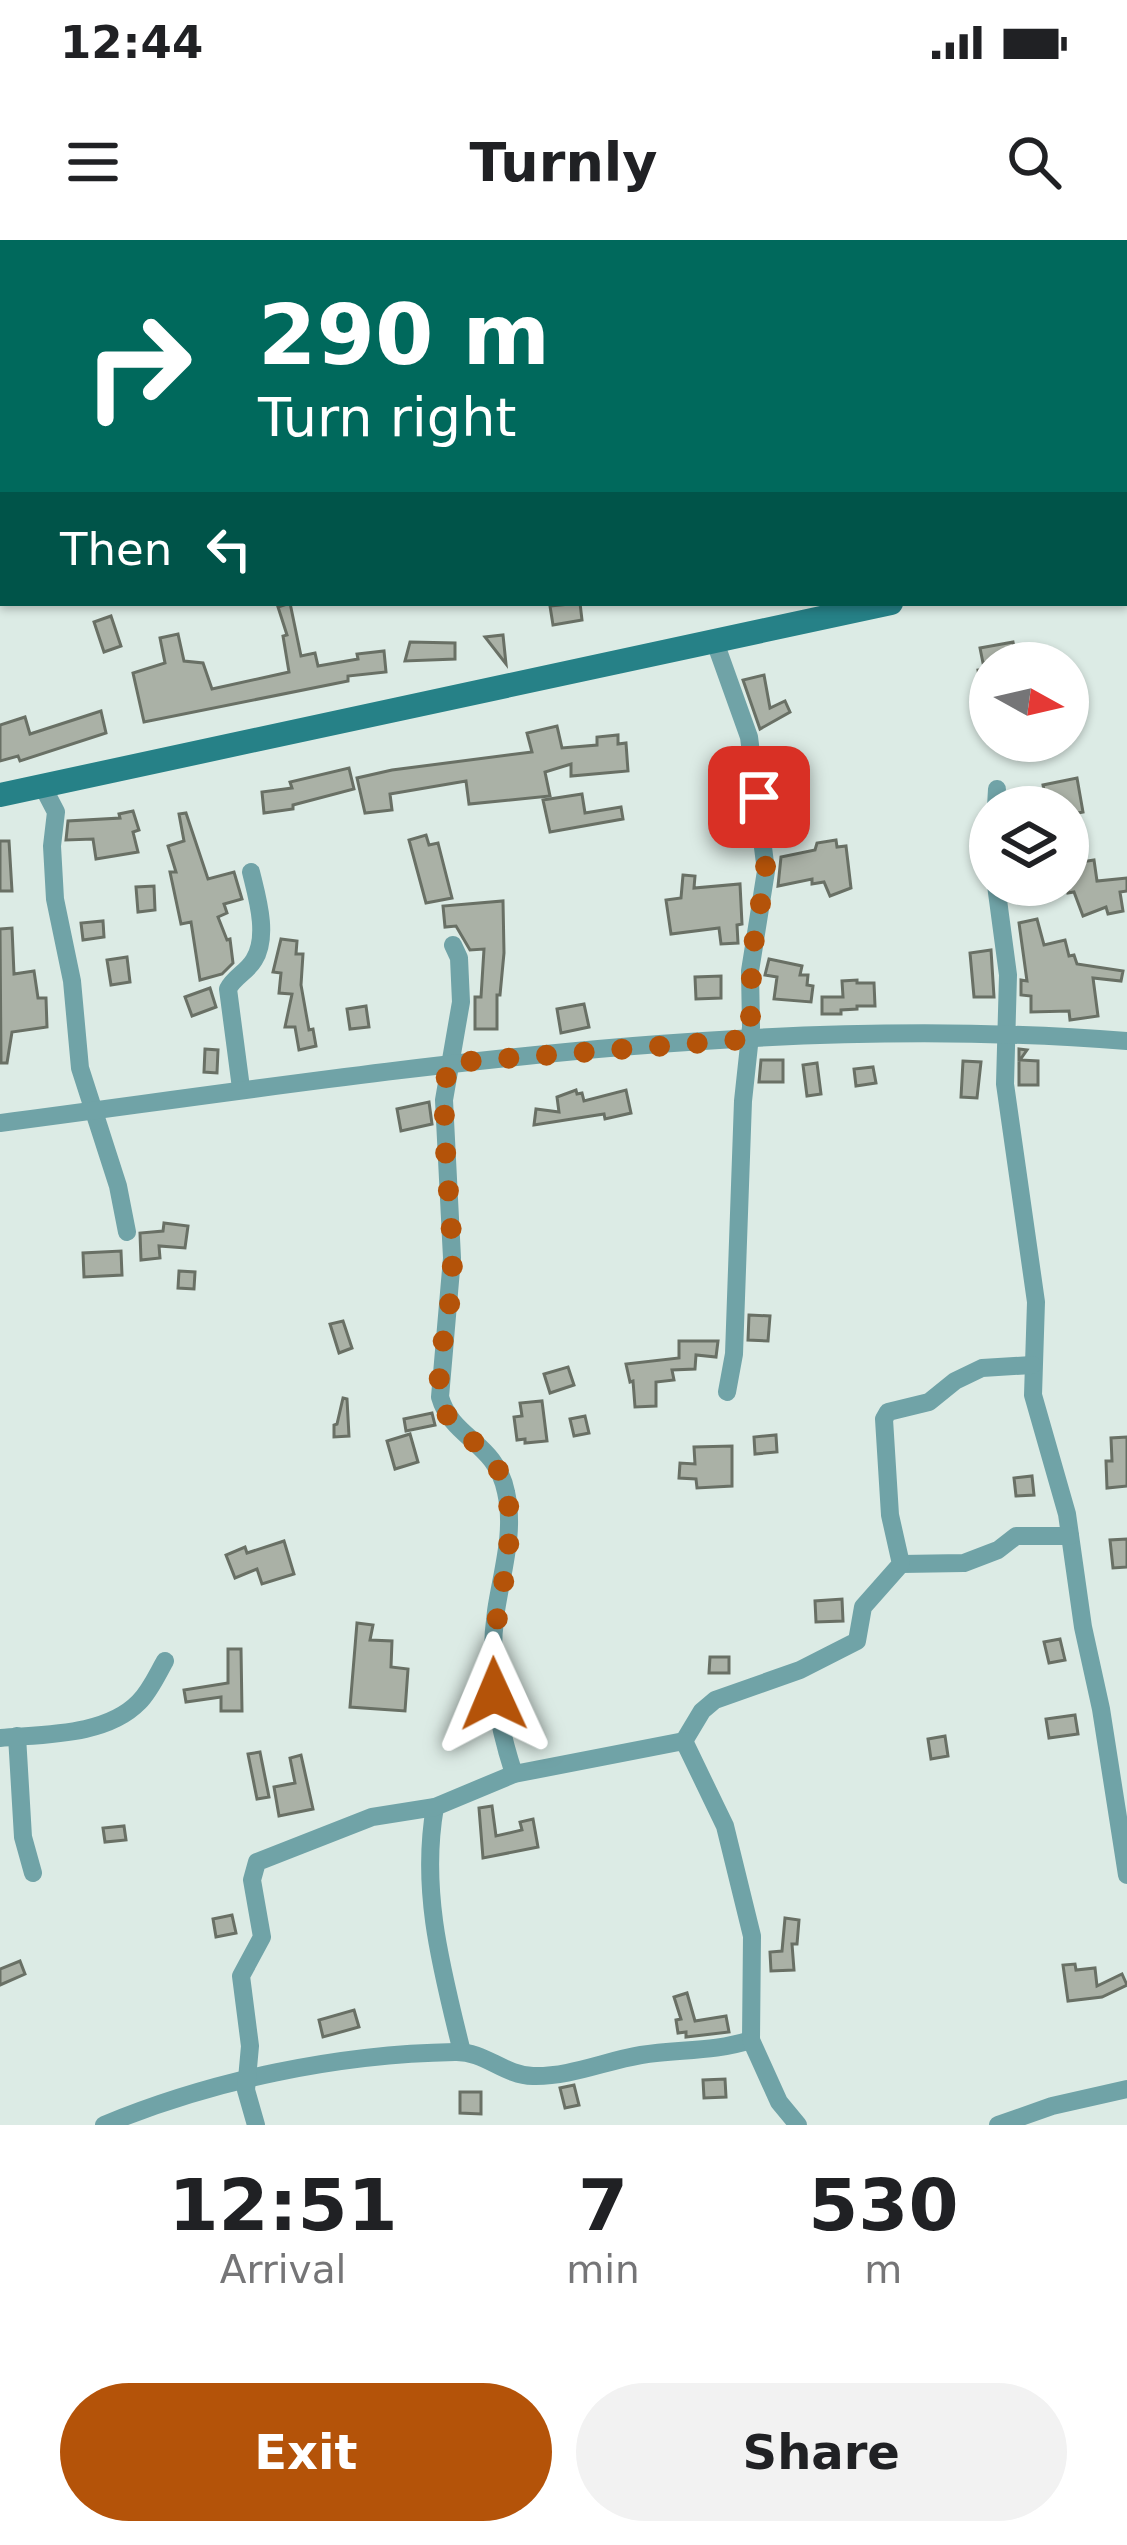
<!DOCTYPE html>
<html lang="en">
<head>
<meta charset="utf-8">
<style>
  body { margin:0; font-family:"DejaVu Sans",sans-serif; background:#f2f2f2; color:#202124; height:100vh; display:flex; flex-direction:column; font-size:45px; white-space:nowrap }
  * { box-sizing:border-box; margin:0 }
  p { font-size:39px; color:#757577 }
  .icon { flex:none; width:66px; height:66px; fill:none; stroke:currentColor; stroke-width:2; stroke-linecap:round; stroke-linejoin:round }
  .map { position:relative; height:1885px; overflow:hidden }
  .details { display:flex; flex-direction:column; background:#fff; flex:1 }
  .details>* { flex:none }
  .top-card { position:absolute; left:0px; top:0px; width:1128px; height:366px; box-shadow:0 3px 9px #0004; background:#00695c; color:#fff; overflow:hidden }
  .needle { width:78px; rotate:98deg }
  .tools { position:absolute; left:969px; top:402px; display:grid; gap:24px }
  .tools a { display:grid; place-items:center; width:120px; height:120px; border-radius:50%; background:#fff; box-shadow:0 3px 9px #0004; font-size:60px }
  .pin { position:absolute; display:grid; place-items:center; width:102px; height:102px; color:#fff; margin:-51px; border-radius:24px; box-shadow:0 6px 18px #0006 }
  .me { position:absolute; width:132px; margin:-66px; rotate:359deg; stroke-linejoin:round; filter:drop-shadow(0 0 9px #0008) }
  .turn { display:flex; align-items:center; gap:42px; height:252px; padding:0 60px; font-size:54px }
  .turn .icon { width:156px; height:156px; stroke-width:2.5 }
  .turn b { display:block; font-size:84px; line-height:102px }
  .then { display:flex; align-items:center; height:114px; padding:0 60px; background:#0003; gap:24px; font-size:45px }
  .eta { display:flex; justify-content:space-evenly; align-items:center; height:204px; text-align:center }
  .eta b { font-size:72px; font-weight:700; line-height:84px }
  .cta { display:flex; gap:24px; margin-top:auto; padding:24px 60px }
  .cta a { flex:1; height:138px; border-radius:72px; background:#b45309; color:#fff; font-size:48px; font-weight:700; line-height:138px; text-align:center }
  .cta a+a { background:#f2f2f2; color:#202124 }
  .status { display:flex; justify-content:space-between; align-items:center; height:84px; padding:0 60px; background:#fff; direction:ltr }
  .status svg { height:33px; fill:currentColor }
  header { display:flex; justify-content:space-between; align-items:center; height:156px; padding:0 60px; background:#fff; font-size:54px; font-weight:700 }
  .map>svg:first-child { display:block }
  .green { fill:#e5d980 }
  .building { fill:#aab1a6; stroke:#697065; stroke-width:3 }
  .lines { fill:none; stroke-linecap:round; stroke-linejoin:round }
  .minor { stroke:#70a3a7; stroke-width:18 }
  .secondary { stroke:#268187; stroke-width:24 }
  .route { stroke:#b45309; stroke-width:21; stroke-dasharray:0 37.8 }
</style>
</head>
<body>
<div class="status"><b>12:44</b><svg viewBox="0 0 49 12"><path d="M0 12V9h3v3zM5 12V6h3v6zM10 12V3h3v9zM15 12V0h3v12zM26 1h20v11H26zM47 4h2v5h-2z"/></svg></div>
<header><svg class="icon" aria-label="menu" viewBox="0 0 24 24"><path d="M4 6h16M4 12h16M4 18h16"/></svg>Turnly<svg class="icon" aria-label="search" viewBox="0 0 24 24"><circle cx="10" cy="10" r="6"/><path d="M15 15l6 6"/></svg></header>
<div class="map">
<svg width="1127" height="1885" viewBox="0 0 1127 1885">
  <rect width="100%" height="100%" fill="#dcebe5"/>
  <polygon class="green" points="0,0 828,0 3,3 0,206"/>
  <g class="building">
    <polygon points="290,363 301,416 315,413 318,426 358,419 357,414 384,411 386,432 348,436 348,441 144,482 133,433 165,423 160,398 178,394 184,421 203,423 212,449 289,432 283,396 287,395 278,367"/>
    <polygon points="580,363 582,380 553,385 550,366"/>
    <polygon points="111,376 121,406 104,412 94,382"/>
    <polygon points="503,395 506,424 485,397"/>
    <polygon points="410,402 455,403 455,419 405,421"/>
    <polygon points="1013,402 1017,421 983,423 980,408"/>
    <polygon points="990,429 990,464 983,465 978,430"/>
    <polygon points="764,435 770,468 785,461 790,472 760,489 743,440"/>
    <polygon points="101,471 106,493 20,521 18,516 0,521 0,485 25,477 30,494"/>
    <polygon points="557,486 562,508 597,505 597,497 618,495 618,504 626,503 628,531 571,536 571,524 545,532 550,556 469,564 466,541 390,554 392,570 365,573 357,538 392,530 532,512 527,493"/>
    <polygon points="349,528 354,549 293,565 293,569 264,573 262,552 292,548 290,542"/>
    <polygon points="1077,538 1083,572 1068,575 1068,567 1047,567 1043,545"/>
    <polygon points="582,554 585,573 621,567 623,579 550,592 543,560"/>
    <polygon points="133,571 139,590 133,592 138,612 96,619 93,599 66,600 68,581 120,578 119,574"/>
    <polygon points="186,573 208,639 234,632 242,659 224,664 227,673 218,677 227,700 230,699 233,723 222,734 200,740 191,682 181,684 170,632 176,632 168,606 184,601 179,574"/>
    <polygon points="426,595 429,605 438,603 452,658 426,663 409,600"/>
    <polygon points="836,600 837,607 846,606 851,648 830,656 824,642 812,644 812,639 778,646 781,617 815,610 817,603"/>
    <polygon points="0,601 9,601 12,651 0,651"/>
    <polygon points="1094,620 1097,641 1127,638 1127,651 1120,652 1123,671 1108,674 1106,667 1083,676 1074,652 1068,653 1068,624"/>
    <polygon points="683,635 695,636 694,648 740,644 742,684 737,685 738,703 721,704 719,688 671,694 666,660 681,658"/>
    <polygon points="1018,645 1066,645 1067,649 1023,661"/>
    <polygon points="154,646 155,670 138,672 136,647"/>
    <polygon points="503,661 504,713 500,755 497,755 497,789 475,789 475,757 481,757 484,709 470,710 456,686 445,687 443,666"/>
    <polygon points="1037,679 1044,705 1065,700 1069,716 1074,715 1077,724 1123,731 1121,741 1093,738 1098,776 1070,780 1069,771 1031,772 1031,756 1021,755 1021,740 1027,741 1019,683"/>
    <polygon points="103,681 104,697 83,700 81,683"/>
    <polygon points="12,688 14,734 34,731 38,758 46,758 47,787 12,792 7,823 1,823 0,689"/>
    <polygon points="281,699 297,701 296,714 303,714 301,745 309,790 313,789 316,806 299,810 295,787 285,787 292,754 279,753 281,733 273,732"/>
    <polygon points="991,710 994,757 974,757 970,713"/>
    <polygon points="127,717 130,742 111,745 107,720"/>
    <polygon points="769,719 802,726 800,735 808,735 807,745 813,746 811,762 774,759 777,737 765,735"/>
    <polygon points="721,736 721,758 696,759 695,737"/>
    <polygon points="857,740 857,743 874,743 875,766 857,766 857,769 841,770 841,774 822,774 822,757 843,757 842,741"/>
    <polygon points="210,748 216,767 192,776 185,757"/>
    <polygon points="584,764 589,787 561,793 557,769"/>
    <polygon points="366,766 369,787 350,789 347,769"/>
    <polygon points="205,809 218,810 217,833 204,832"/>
    <polygon points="1019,809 1027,810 1020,820 1038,821 1038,845 1019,845"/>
    <polygon points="761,820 783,820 783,842 759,842"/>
    <polygon points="963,821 981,822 977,858 961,857"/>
    <polygon points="817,823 821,854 807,856 803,825"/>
    <polygon points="873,827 876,843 856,846 854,829"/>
    <polygon points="576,850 577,854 582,853 584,861 626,850 631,873 605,879 604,874 534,885 536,869 559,872 557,857"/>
    <polygon points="429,862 432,884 401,891 397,869"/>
    <polygon points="164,983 188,986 185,1008 159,1006 160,1018 141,1020 140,993 163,991"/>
    <polygon points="121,1011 122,1035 84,1037 83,1013"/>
    <polygon points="179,1031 195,1032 194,1049 178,1048"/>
    <polygon points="749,1075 770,1076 768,1101 748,1100"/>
    <polygon points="343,1081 352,1108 339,1113 330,1084"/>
    <polygon points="679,1101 718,1101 716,1117 696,1115 695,1129 672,1130 674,1140 656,1142 656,1166 635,1167 633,1141 630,1142 626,1124 679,1118"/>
    <polygon points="568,1127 574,1145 550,1153 544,1134"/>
    <polygon points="343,1158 347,1159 349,1196 334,1197 334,1185 337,1184"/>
    <polygon points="542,1161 547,1201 525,1203 525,1199 517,1200 514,1177 522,1176 520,1163"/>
    <polygon points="432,1173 435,1185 406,1191 404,1179"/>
    <polygon points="585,1176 589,1193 574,1196 570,1179"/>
    <polygon points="410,1194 418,1222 395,1229 387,1201"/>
    <polygon points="776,1195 777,1212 755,1214 754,1197"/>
    <polygon points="1127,1197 1127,1246 1107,1248 1106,1221 1112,1221 1111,1198"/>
    <polygon points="732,1206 732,1246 697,1248 696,1239 679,1238 680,1223 695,1224 694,1207"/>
    <polygon points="1032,1236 1034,1255 1016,1256 1014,1238"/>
    <polygon points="1127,1299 1127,1327 1113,1328 1110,1300"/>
    <polygon points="284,1301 294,1334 262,1344 257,1329 235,1338 226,1315 245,1307 247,1313"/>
    <polygon points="842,1359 843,1381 816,1382 815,1361"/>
    <polygon points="357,1383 373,1385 370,1400 392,1401 391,1427 408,1429 405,1471 350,1467"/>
    <polygon points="1060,1399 1065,1420 1049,1423 1044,1402"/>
    <polygon points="228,1409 241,1409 242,1471 221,1471 221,1457 186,1462 184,1450 228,1443"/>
    <polygon points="710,1417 729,1417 729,1433 709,1433"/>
    <polygon points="1075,1475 1078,1494 1049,1498 1046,1479"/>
    <polygon points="945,1496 948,1516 931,1519 928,1499"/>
    <polygon points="260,1512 269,1557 257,1559 248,1514"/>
    <polygon points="301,1515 313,1569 279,1576 274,1547 295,1543 290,1518"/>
    <polygon points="492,1566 496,1596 522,1590 520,1582 533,1579 538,1607 483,1618 479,1568"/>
    <polygon points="124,1586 126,1600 105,1602 103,1588"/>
    <polygon points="232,1675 236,1693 216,1697 213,1679"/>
    <polygon points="785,1678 799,1680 797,1704 792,1704 794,1730 771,1731 770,1712 782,1711"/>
    <polygon points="20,1721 25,1734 0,1745 0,1729"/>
    <polygon points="1075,1724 1076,1730 1095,1728 1097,1746 1122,1734 1127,1745 1102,1757 1068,1761 1063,1725"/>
    <polygon points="687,1753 695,1781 726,1776 729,1792 686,1797 686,1792 678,1793 676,1780 681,1779 674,1757"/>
    <polygon points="354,1770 359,1787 323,1797 319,1780"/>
    <polygon points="725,1839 726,1857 704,1858 703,1840"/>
    <polygon points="574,1845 579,1865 565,1868 560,1848"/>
    <polygon points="460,1852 481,1852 481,1874 460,1873"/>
  </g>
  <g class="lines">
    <g class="minor">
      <polyline points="715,402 749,497 766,631 750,731 751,787 743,861 734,1114 727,1152"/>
      <polyline points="43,547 56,572 52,606 55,659 72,741 80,828 118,946 127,992"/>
      <polyline points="996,567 997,549"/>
      <polyline points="996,645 1008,735 1005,844 1036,1062 1033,1155 1067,1274 1083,1387 1101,1469 1127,1635"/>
      <path d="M453,705L459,718L461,762L444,860L452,1018L440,1157C452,1199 496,1202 506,1252C515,1292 502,1331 496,1371C488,1428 496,1479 514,1534"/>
      <path d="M241,848L228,749C234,737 247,732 254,720C269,696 257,657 251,632"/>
      <path d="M0,883C373,834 749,771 1127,801"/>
      <polyline points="901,1324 964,1323 998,1310 1016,1296 1070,1296"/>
      <polyline points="17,1496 23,1597 33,1633"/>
      <path d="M0,1498C44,1494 106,1496 139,1462C150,1451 157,1435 165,1421"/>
      <polyline points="684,1501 702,1471 715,1460 800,1430 857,1401 863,1367 901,1324 890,1275 884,1179 888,1172 929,1162 955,1141 982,1128 1032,1125"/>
      <path d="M435,1567C420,1651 442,1730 462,1812"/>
      <path d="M104,1885C212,1840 338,1814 455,1812C485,1811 503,1835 533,1836C570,1837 605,1821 641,1815C679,1809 714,1812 751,1800"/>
      <polyline points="256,1885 246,1850 250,1806 241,1736 262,1697 252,1640 257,1622 372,1577 435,1567 514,1534 684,1501 725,1586 752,1696 751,1800 779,1862 798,1885"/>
      <polyline points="998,1885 1052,1866 1127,1849"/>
    </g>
    <g class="secondary">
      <polyline points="1125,311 1127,311"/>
      <polyline points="0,555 891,363"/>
    </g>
  </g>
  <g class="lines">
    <path class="route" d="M494,1454C485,1386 519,1321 507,1254C497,1202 448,1196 441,1160C434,1123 450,1080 452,1042C455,970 437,895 448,823L750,799L752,714L766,631L759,557"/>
  </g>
</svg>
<div class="tools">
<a><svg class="needle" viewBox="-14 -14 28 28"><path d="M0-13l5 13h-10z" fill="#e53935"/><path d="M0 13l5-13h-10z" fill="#757577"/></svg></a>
<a><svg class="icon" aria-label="layers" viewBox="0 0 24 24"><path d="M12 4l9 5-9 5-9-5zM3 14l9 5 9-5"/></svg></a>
</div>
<div class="pin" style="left:759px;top:557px;background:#d93025"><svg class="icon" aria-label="arrive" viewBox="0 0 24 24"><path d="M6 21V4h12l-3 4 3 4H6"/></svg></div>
<svg class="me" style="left:494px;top:1454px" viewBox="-20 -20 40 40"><path d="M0-17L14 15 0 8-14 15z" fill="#b45309" stroke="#fff" stroke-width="4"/></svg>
<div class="top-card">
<div class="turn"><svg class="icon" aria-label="right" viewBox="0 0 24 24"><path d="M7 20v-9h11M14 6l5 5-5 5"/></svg><div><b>290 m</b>Turn right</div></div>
<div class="then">Then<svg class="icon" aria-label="left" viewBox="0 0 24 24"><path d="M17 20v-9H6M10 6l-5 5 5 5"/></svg></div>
</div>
</div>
<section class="details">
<div class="eta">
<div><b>12:51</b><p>Arrival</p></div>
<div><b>7</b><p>min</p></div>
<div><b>530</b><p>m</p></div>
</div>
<div class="cta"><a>Exit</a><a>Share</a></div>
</section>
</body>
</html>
